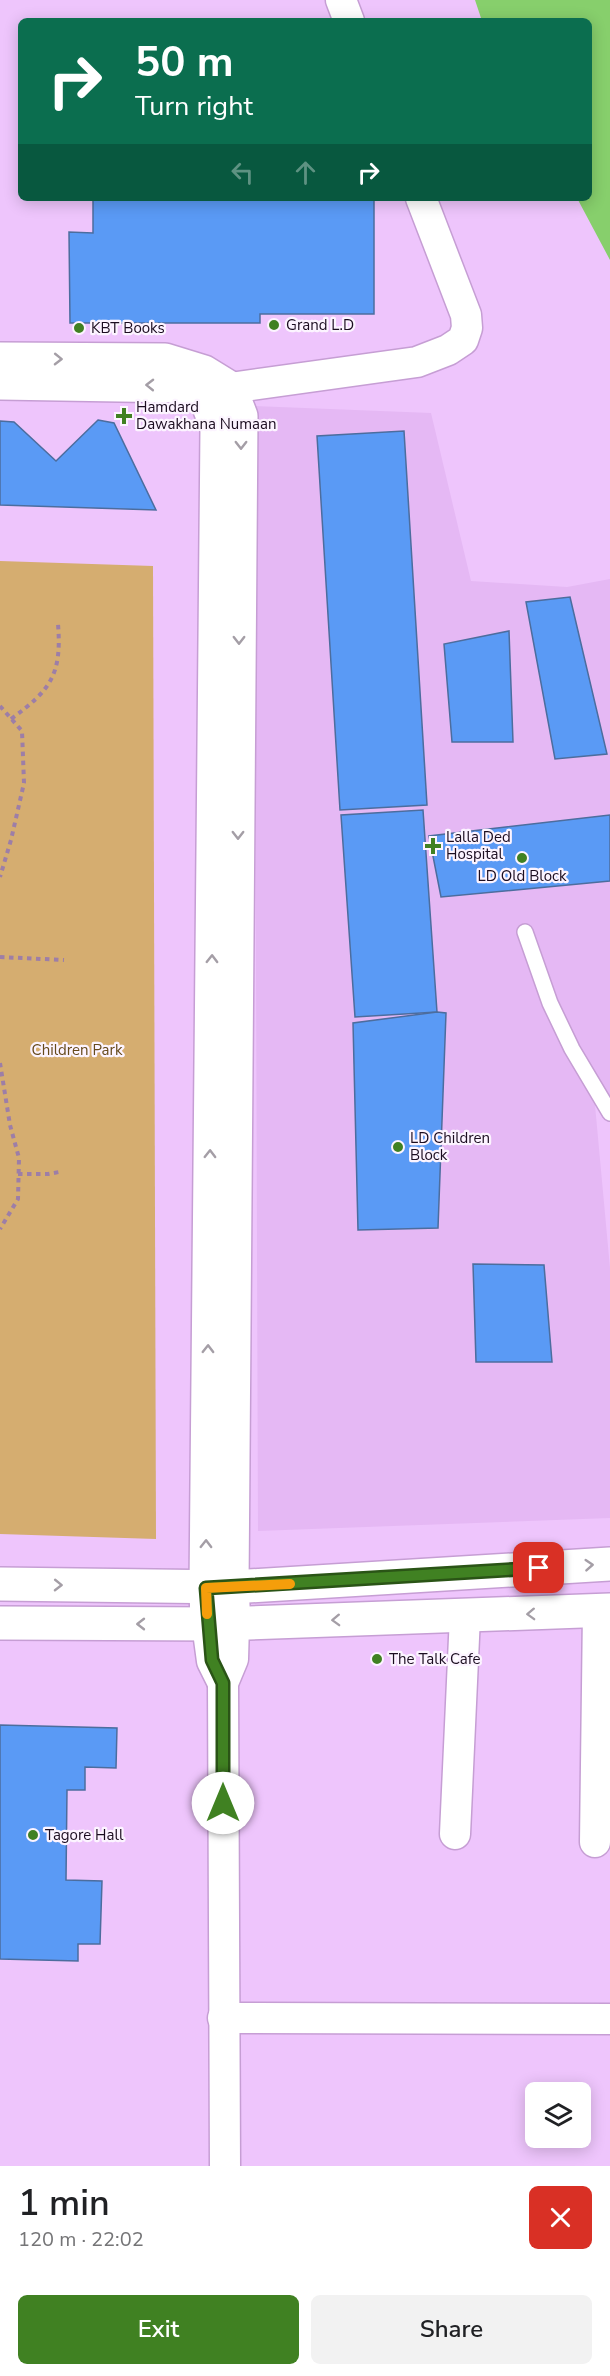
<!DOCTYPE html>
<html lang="en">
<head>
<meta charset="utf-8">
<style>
  body { margin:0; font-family:"Nunito Sans",sans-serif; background:#f2f2f2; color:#202124; height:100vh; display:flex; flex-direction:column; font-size:22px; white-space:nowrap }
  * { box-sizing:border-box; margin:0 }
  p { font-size:20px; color:#757577 }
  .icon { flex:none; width:33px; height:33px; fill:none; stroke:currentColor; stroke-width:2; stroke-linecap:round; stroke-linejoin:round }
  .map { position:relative; height:2166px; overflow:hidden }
  .sheet { display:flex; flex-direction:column; background:#fff; flex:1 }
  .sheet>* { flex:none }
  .banner { position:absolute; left:18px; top:18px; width:574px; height:183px; border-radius:9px; box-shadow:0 3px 15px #0003; background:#0b6e4f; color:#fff; overflow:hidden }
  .controls { position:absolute; left:525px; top:2082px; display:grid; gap:12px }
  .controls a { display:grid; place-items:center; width:66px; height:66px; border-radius:9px; background:#fff; box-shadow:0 3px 15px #0003; font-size:30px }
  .pin { position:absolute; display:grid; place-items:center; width:51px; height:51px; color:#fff; margin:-26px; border-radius:12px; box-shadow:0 3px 9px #0006 }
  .me { position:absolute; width:66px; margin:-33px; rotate:0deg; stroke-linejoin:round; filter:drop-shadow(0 0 4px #0008) }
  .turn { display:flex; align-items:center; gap:21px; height:126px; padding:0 18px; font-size:27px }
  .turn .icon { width:78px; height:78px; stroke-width:2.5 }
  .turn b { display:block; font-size:42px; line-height:51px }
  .lanes { display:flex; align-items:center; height:57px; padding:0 18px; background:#0003; justify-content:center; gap:30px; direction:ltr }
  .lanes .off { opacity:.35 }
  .round { display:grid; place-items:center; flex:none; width:63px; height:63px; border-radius:9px; background:#f2f2f2 }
  .summary { display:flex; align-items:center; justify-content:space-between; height:102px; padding:0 18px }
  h1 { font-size:36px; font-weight:600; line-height:45px }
  .button { display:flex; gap:12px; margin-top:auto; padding:12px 18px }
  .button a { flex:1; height:69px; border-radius:9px; background:#408122; color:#fff; font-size:24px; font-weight:600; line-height:69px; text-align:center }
  .button a+a { background:#f2f2f2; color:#202124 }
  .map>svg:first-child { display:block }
  .built { fill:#e5b8f4 }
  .green { fill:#d5ad70 }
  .water { fill:#87cf6c }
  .building { fill:#5a9af5; stroke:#4c6d9e; stroke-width:1.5 }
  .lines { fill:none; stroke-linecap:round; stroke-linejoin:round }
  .lane-casing { stroke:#c69ed4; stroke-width:18 }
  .street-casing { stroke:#c69ed4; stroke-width:33 }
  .secondary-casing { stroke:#c69ed4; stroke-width:36 }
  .path { stroke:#9d7ea7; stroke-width:4; stroke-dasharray:4.5 4.5; stroke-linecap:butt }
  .lane { stroke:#fff; stroke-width:15 }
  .street { stroke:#fff; stroke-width:30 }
  .secondary { stroke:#fff; stroke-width:33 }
  .oneway { stroke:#a49ea6 }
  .route-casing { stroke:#2a5416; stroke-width:15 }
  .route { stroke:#408122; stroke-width:10 }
  .slow { stroke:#f59e0b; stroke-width:10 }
  .poi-dot { fill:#408122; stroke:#fcf4ff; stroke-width:2 }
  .labels { text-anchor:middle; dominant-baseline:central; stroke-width:4.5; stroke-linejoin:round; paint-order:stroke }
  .poi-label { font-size:15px; fill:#1b0d20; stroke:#fcf4ff; text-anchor:start }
  .park-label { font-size:15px; fill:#664a1c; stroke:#fcf4ff }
</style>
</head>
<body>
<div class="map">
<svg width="610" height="2166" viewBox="0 0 610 2166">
  <rect width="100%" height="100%" fill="#eec5fc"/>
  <polygon class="built" points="254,406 431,413 471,581 567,587 610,579 610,1105 595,1105 610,1268 610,1518 258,1531"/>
  <polygon class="green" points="0,561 153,566 156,1539 0,1534"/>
  <polygon class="water" points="475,0 610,0 610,260 577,198 590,198 590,21 482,21"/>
  <g class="building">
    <polygon points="93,198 374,198 374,314 260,314 260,323 70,323 69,232 93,233"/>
    <polygon points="98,420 114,423 156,510 0,505 0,421 14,422 56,461"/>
    <polygon points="404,431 427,805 340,810 317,436"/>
    <polygon points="570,597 607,754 555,759 526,602"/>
    <polygon points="509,631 513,742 452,742 444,644"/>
    <polygon points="423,810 437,1012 355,1017 341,815"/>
    <polygon points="610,815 610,881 441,897 429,836"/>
    <polygon points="437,1012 446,1013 438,1228 358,1230 353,1023"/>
    <polygon points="473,1264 544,1265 552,1362 476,1362"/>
    <polygon points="0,1725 117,1728 116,1768 85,1767 85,1790 67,1790 66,1880 102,1881 100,1944 78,1944 78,1961 0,1959"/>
  </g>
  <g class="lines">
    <defs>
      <polyline id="lane" points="525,932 550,1003 572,1049 610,1113"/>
      <g id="street">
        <polyline points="341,0 349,21"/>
        <polyline points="230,388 417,362 448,350 463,340 467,328 466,315 421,198"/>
        <polyline points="207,1624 212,1661 223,1683"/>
        <polyline points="455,1834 465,1616"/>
        <polyline points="595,1842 598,1611"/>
        <polyline points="223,2018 610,2019"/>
        <polyline points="225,2166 223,1683 233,1659 234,1624"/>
      </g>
      <g id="secondary">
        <polyline points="0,359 165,360 204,372 230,388 241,416 232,1587 234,1624"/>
        <polyline points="0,383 180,386 206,399 217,428 206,1588 207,1624"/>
        <polyline points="0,1584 232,1587 610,1564"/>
        <polyline points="0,1623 220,1624 610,1610"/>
      </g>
    </defs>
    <use href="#lane" class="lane-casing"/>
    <use href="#street" class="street-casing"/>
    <use href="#secondary" class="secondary-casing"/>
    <g class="path">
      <polyline points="0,706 22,731 24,783 11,840 0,877"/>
      <path d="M11,719C51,690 62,674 58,624"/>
      <polyline points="0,957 64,960"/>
      <polyline points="0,1063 10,1125 19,1158 18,1199 0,1229"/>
      <polyline points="18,1174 48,1174 59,1172"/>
    </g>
    <use href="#lane" class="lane"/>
    <use href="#street" class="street"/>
    <use href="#secondary" class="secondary"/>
  </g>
  <defs><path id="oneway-chevron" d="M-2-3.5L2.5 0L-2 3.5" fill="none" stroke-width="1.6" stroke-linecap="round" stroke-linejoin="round" transform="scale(1.5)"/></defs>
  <g class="oneway">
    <use href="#oneway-chevron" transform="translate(58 359) rotate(1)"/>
    <use href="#oneway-chevron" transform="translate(150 385) rotate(-179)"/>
    <use href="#oneway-chevron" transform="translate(241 445) rotate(90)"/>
    <use href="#oneway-chevron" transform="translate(239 640) rotate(90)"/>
    <use href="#oneway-chevron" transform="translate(238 835) rotate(90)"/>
    <use href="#oneway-chevron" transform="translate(212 959) rotate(-89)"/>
    <use href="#oneway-chevron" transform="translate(210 1154) rotate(-89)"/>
    <use href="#oneway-chevron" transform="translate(208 1349) rotate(-89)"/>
    <use href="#oneway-chevron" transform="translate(206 1544) rotate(-89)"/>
    <use href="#oneway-chevron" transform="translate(589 1565) rotate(-4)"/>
    <use href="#oneway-chevron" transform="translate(58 1585) rotate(1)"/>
    <use href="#oneway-chevron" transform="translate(531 1614) rotate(178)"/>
    <use href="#oneway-chevron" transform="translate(336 1620) rotate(178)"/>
    <use href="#oneway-chevron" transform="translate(141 1624) rotate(-180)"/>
  </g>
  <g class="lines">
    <defs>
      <polyline id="route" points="223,1803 223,1683 212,1660 206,1588 539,1568"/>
    </defs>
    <use href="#route" class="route-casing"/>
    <use href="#route" class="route"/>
    <polyline class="slow" points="207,1614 206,1588 290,1584"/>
  </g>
  <g class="poi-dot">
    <circle cx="274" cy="325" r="6"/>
    <circle cx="79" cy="328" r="6"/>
    <path d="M121 407h6v6h6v6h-6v6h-6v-6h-6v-6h6z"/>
    <path d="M430 837h6v6h6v6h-6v6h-6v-6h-6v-6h6z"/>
    <circle cx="522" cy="858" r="6"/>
    <circle cx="398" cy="1147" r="6"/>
    <circle cx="377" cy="1659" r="6"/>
    <circle cx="33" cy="1835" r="6"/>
  </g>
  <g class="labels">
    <g class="poi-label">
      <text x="286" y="325">Grand L.D</text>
      <text x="91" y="328">KBT Books</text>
      <text x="136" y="407">Hamdard<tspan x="136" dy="17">Dawakhana Numaan</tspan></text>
      <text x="446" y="837">Lalla Ded<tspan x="446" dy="17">Hospital</tspan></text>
      <text x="522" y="876" text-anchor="middle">LD Old Block</text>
      <text x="410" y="1138">LD Children<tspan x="410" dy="17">Block</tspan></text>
      <text x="389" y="1659">The Talk Cafe</text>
      <text x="45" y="1835">Tagore Hall</text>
    </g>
    <g class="park-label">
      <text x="77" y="1050">Children Park</text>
    </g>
  </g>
</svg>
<div class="controls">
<a><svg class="icon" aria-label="layers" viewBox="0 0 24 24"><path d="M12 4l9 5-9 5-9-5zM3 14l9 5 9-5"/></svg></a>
</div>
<div class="pin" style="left:539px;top:1568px;background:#d93025"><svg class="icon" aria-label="arrive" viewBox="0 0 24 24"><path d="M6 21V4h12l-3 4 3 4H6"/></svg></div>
<svg class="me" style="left:223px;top:1803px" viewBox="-20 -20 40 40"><circle r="19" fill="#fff"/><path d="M0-13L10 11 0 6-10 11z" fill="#408122"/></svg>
<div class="banner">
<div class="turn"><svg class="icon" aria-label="right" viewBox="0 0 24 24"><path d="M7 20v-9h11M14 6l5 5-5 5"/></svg><div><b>50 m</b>Turn right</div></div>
<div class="lanes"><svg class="icon off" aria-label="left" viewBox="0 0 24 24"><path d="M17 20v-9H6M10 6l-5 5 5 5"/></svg><svg class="icon off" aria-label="ahead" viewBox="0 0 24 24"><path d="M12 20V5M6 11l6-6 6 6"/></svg><svg class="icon" aria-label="right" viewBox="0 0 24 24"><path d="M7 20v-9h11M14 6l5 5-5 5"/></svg></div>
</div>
</div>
<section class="sheet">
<div class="summary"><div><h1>1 min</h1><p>120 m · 22:02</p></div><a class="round" style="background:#d93025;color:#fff"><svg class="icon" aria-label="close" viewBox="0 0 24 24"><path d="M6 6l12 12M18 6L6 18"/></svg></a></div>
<div class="button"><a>Exit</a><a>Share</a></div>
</section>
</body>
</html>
